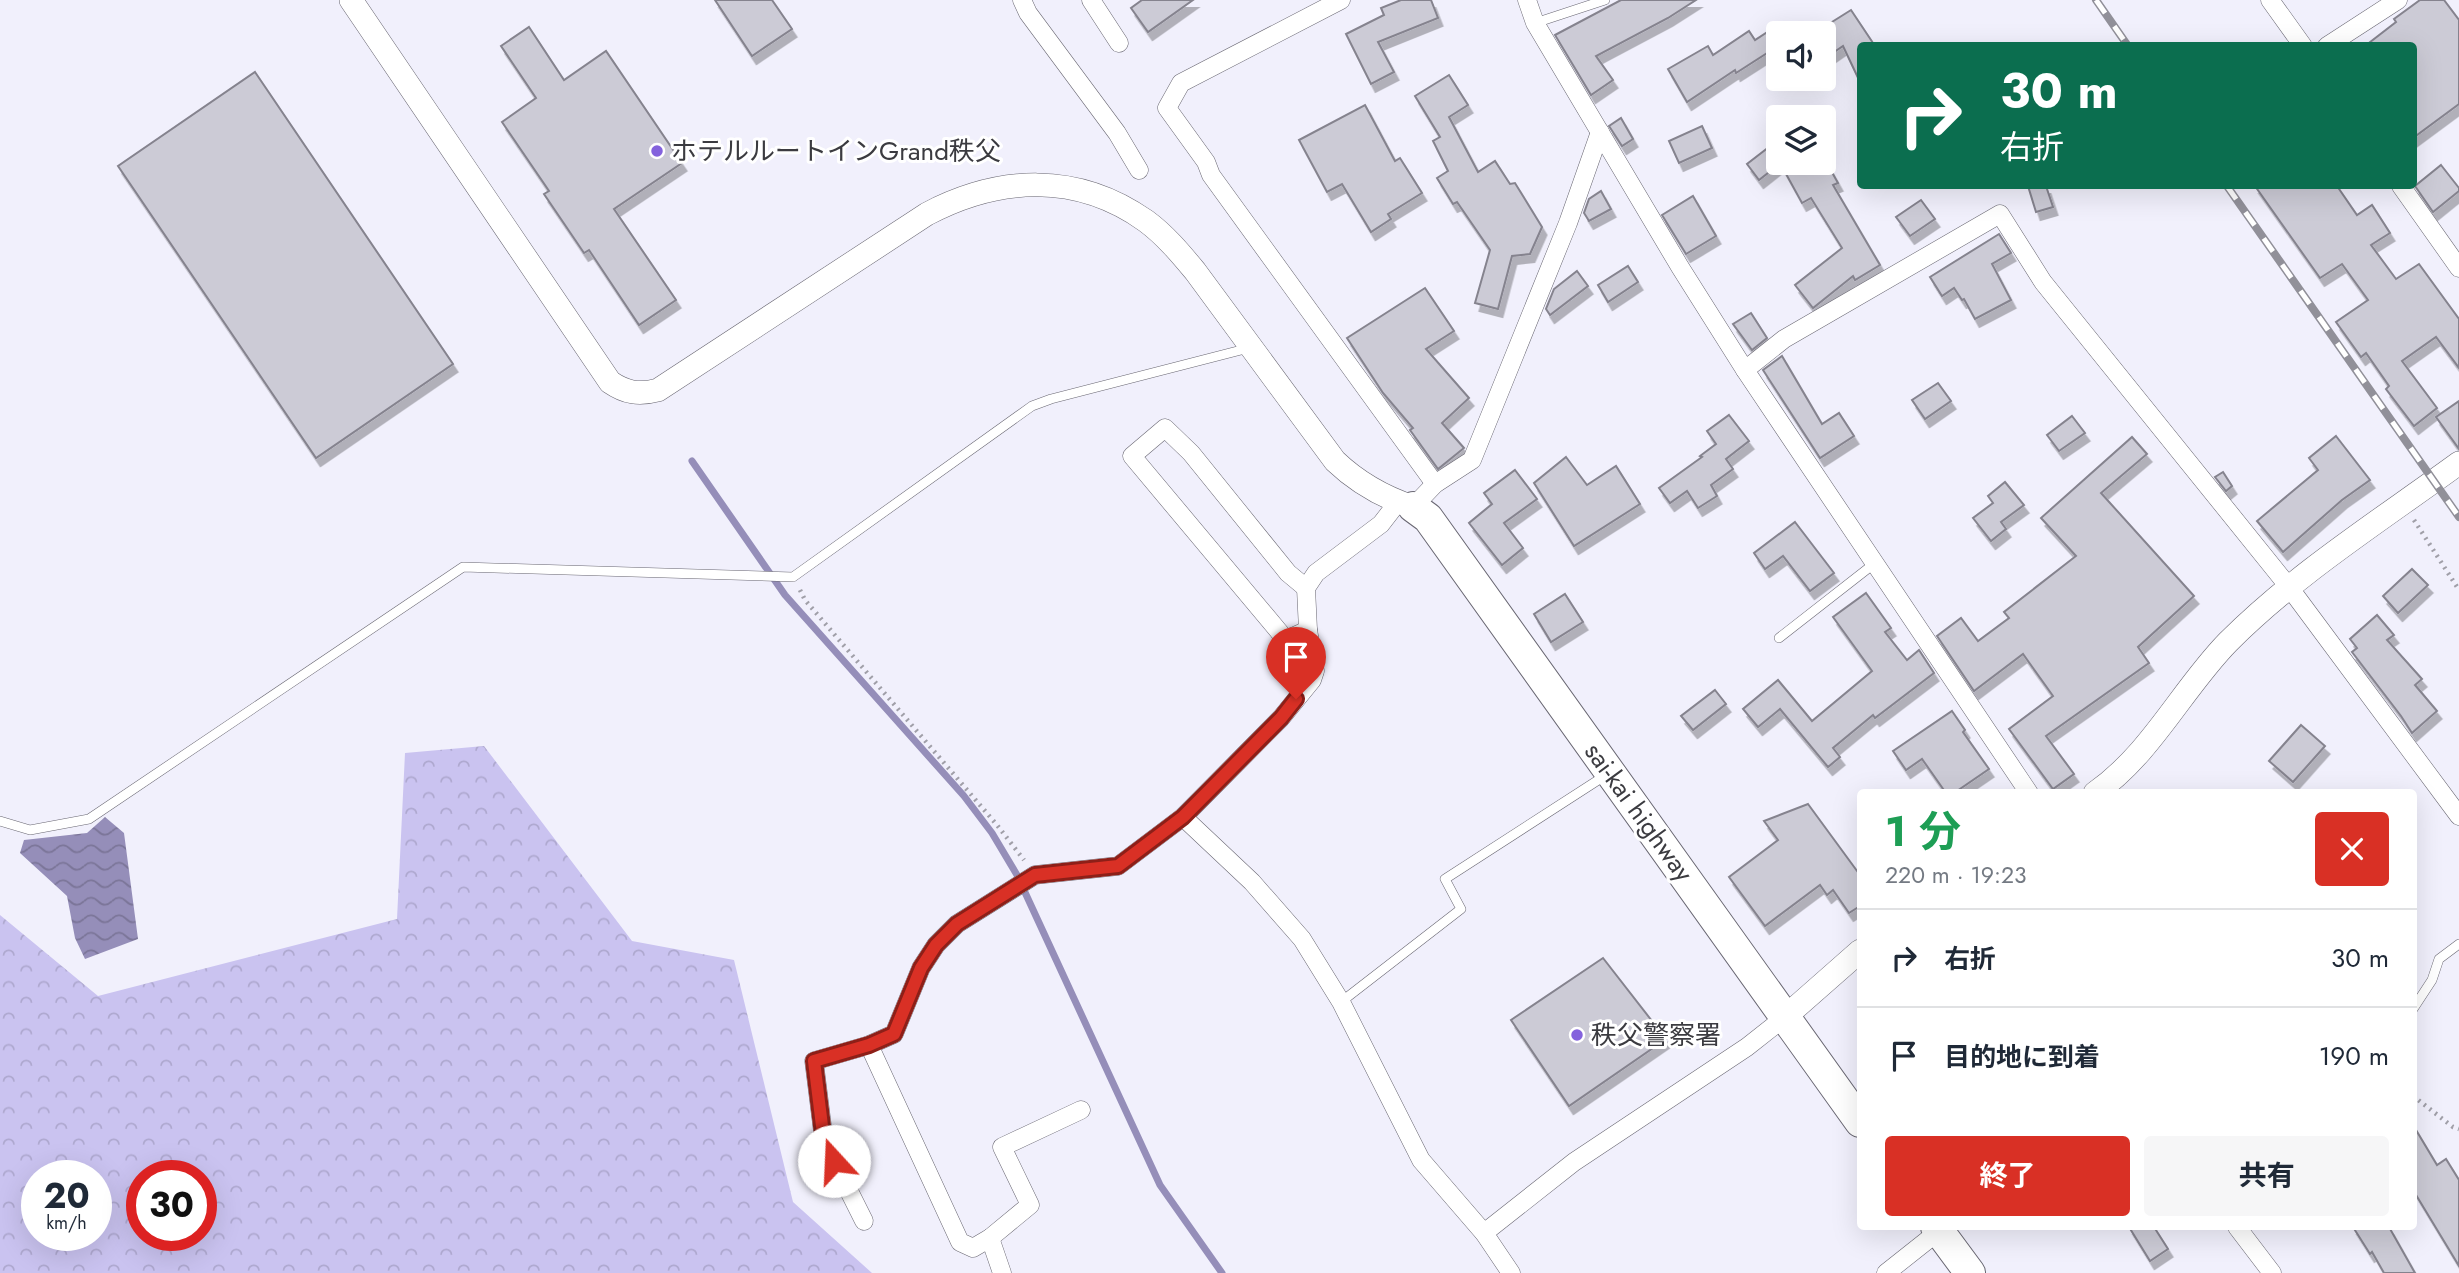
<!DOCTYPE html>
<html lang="ja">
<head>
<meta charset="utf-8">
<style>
  body { margin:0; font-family:Jost,"Noto Sans JP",sans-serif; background:#f6f6f7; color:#1f2937; height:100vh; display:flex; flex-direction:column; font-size:26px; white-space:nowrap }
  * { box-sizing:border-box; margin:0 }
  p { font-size:23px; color:#747a83 }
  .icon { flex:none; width:38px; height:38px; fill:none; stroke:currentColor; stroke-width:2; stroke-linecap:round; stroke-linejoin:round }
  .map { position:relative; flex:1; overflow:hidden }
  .sheet { position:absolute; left:1857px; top:789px; width:560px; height:441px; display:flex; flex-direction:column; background:#fff; border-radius:7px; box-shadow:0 7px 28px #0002 }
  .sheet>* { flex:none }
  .top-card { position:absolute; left:1857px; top:42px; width:560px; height:147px; border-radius:7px; box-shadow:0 7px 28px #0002; background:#0b6e4f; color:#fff; overflow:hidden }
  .tools { position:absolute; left:1766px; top:21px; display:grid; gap:14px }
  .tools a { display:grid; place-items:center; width:70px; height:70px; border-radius:7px; background:#fff; box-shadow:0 7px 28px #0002; font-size:35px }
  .speed { position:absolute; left:21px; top:1160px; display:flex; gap:14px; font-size:35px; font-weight:700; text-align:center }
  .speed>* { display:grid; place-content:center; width:91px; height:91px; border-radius:50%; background:#fff; box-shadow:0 7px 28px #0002; line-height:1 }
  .speed small { font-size:18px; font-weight:400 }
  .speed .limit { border:10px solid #d22; background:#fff; color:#111 }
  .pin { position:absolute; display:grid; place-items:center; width:60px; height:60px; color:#fff; margin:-72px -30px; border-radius:50% 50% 50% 0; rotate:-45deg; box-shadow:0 0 7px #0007 }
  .pin .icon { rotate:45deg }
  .me { position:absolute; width:77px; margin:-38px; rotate:340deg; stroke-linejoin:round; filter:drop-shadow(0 0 5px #0008) }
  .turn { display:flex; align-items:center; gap:24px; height:147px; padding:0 28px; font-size:32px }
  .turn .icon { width:91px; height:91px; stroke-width:2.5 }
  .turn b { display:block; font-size:49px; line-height:60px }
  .round { display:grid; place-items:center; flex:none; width:74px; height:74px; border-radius:7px; background:#f6f6f7 }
  .head { display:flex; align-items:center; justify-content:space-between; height:119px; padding:0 28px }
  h1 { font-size:42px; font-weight:700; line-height:52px; color:#1e9e55 }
  .cta { display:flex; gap:14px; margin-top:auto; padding:14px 28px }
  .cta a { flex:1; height:80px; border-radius:7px; background:#d93025; color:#fff; font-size:28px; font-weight:700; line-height:80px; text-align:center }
  .cta a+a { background:#f6f6f7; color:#1f2937 }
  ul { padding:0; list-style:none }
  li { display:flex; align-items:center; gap:21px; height:98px; padding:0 28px; border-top:2px solid #e0e1e3 }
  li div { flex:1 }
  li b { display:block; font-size:26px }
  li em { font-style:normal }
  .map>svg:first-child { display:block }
  .forest { fill:url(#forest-crowns); fill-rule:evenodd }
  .water { fill:url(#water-waves) }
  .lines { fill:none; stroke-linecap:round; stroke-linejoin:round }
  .stream { stroke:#958eb9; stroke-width:7 }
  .building { fill:#cccbd6; stroke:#85838e; stroke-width:2; filter:url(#shadow) }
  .service-casing { stroke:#696772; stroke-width:10 }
  .minor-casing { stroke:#696772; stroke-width:19 }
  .tertiary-casing { stroke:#696772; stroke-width:24 }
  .trunk-casing { stroke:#696772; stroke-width:32 }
  .path { stroke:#a09fa8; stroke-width:4.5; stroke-dasharray:2 5; stroke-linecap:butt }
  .service { stroke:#fff; stroke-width:9 }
  .minor { stroke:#fff; stroke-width:18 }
  .tertiary { stroke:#fff; stroke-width:23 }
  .trunk { stroke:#fff; stroke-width:30 }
  .rail-casing { stroke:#919099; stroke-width:8 }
  .rail { stroke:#fff; stroke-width:5; stroke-dasharray:16; stroke-linecap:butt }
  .route-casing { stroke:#8d1f18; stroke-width:18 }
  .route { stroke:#d93025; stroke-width:12 }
  .poi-dot { fill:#8462dd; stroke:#fff; stroke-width:2.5 }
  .labels { text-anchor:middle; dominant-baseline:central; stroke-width:6; stroke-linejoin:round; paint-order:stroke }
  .poi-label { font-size:26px; fill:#3b3b40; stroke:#fff; text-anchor:start }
  .street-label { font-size:26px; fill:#3b3b40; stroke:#fff }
</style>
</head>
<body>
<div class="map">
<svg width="2459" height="1273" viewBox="0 0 2459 1273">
  <defs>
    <pattern id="forest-crowns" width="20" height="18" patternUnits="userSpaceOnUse" patternTransform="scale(1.75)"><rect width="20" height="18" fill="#cac3f0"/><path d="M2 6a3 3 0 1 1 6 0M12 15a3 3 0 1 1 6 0" fill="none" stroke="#aea8cf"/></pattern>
    <pattern id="water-waves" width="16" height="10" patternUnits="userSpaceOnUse" patternTransform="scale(1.75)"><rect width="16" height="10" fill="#958eb9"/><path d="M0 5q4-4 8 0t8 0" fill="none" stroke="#7b7598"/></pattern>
    <filter id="shadow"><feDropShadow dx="4.5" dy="8" stdDeviation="0" flood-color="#0004"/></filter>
  </defs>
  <rect width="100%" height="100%" fill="#f1f0fc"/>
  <path class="forest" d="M484,746L632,941L734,960L793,1202L872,1273H0V915L98,996L397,919L405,753ZM37,1176H96V1236H37ZM142,1176H201V1236H142Z"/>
  <polygon class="water" points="105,817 124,833 138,939 85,959 75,938 67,896 20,853 24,840 87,833"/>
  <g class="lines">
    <polyline class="stream" points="692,461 785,595 964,796 992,833 1017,875 1160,1185 1222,1273"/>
  </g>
  <g class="building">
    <polygon points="715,0 772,0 792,29 752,56"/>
    <polygon points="1142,0 1193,0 1148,32 1131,8"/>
    <polygon points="1401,0 1431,0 1438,18 1378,42 1394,72 1371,84 1346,34 1384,15 1381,8"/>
    <polygon points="1621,0 1696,0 1668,18 1596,56 1613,80 1591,95 1555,35"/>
    <polygon points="2420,0 2444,0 2459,20 2459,104 2413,138 2413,46 2365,46 2396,22 2394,19"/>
    <polygon points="1851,10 1875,46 1860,46 1860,82 1843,46 1824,59 1824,27"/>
    <polygon points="1778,25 1778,46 1736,73 1735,70 1687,102 1668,69 1708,46 1713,55 1749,31 1755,40"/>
    <polygon points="529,27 564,80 606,51 682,163 614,209 676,300 639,325 589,250 584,253 544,194 549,191 502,122 536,98 501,46"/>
    <polygon points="255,72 453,364 316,458 118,166"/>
    <polygon points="1449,75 1468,105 1449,117 1478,172 1495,161 1510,184 1515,183 1542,227 1530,254 1512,256 1498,309 1475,303 1490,250 1457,202 1453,204 1437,178 1448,171 1433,141 1440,137 1415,96"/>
    <polygon points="1365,105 1395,161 1400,158 1422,193 1388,214 1391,219 1371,232 1342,184 1327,192 1299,140"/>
    <polygon points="1621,118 1633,139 1622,146 1609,126"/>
    <polygon points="1702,126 1712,148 1679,163 1669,141"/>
    <polygon points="1778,140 1778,165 1759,180 1747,164"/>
    <polygon points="1824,158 1838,183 1833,185 1880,265 1855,280 1853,276 1813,308 1795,285 1842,248 1811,198 1802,203 1780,163 1824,163"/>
    <polygon points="2441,165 2459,188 2459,191 2433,212 2415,186"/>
    <polygon points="2028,186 2046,186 2053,207 2036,212"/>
    <polygon points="2255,186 2337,186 2357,215 2372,205 2390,233 2371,245 2396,279 2419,264 2459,319 2459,368 2436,337 2402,361 2437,408 2414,426 2386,389 2389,386 2366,353 2361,357 2336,322 2368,300 2342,264 2320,278"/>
    <polygon points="1601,191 1611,209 1589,221 1584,213 1589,199"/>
    <polygon points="1693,196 1716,236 1686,254 1662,215"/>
    <polygon points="1921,200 1935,219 1910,236 1896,217"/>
    <polygon points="1999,234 2011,253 1992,264 2011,300 1975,319 1964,299 1962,300 1954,288 1942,296 1930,277"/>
    <polygon points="1628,266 1638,282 1608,302 1598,285"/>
    <polygon points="1577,271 1588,286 1550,315 1546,309 1554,289"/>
    <polygon points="1425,288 1454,331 1426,349 1469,398 1442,423 1464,448 1438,469 1410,430 1413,428 1383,393 1347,338"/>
    <polygon points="1751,313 1767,338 1752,350 1733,324"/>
    <polygon points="1782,356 1822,424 1839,413 1854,436 1820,458 1763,370"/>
    <polygon points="1938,383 1951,401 1925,419 1912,400"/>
    <polygon points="2459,401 2459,449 2436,417"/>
    <polygon points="1729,415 1749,441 1726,459 1733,469 1711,485 1717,496 1698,508 1687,491 1670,503 1659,488 1702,457 1700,456 1716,444 1707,431"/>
    <polygon points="2072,416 2085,433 2059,451 2047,435"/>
    <polygon points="2336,436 2370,480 2342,500 2283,552 2257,521 2318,470 2309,458"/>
    <polygon points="2132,437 2147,454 2101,493 2194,596 2138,647 2149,663 2046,736 2074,774 2053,789 2009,729 2053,696 2023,654 1974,691 1937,636 1961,618 1978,641 2009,618 2004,612 2076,556 2041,518"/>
    <polygon points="1566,457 1587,485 1616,466 1640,504 1574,546 1534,483"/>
    <polygon points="1515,470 1537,499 1504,523 1523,548 1502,565 1469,523 1492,504 1484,493"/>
    <polygon points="2223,472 2232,486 2226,491 2215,477"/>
    <polygon points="2005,482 2024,505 2001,522 2006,529 1991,541 1973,518 1993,503 1988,496"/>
    <polygon points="1795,522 1834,573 1810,591 1783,556 1765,569 1754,553"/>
    <polygon points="2412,569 2428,585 2398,613 2383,596"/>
    <polygon points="1866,593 1891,628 1885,632 1907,660 1919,650 1934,673 1875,718 1873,715 1833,748 1840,757 1828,767 1780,709 1758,727 1743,709 1778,680 1812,721 1872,671 1833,617"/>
    <polygon points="1565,594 1583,622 1551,642 1534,614"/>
    <polygon points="2377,615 2394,635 2387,640 2422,679 2415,685 2437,711 2412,733 2401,716 2352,652 2357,648 2350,639"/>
    <polygon points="1715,690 1726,704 1693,730 1681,716"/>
    <polygon points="1952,711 1965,730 1963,732 1989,769 1954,793 1946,793 1922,759 1906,770 1893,751"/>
    <polygon points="2301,725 2325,746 2293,782 2269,761"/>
    <polygon points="1808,804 1860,875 1860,906 1849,913 1833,890 1827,895 1820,885 1765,926 1729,877 1778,840 1764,821"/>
    <polygon points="1603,958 1666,1039 1569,1106 1511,1020"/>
    <polygon points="2413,1125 2437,1165 2446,1159 2459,1180 2459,1266 2413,1190"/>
    <polygon points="2129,1227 2154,1227 2168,1249 2150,1261"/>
    <polygon points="2353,1227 2389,1227 2415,1273 2384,1273 2372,1252 2370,1254"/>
  </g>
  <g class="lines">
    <defs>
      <g id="service">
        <polyline points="1535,23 1605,0"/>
        <polyline points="1779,638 1875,563"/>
        <polyline points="0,821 30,830 89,819 463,567 793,577 1032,406 1051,399 1249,348"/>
        <polyline points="1341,1002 1461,909 1445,879 1606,775"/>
        <polyline points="2413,1009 2432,980 2439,959 2459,944"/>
      </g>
      <g id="minor">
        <polyline points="1022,0 1028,13 1117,133 1139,170"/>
        <polyline points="1091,0 1119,43"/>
        <polyline points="1341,0 1181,83 1167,108 1206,162 1211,175 1435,484"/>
        <polyline points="1527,0 1535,23 1680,267 1745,370 2029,793"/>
        <polyline points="2270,0 2303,46"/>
        <polyline points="2327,46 2398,0"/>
        <polyline points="2401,186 2459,268"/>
        <polyline points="1745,370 1784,339 2000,214 2043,282 2289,587 2459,816"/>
        <polyline points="1413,507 1435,484 1472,460 1568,223 1600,132"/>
        <polyline points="1306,588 1288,573 1191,453 1165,428 1132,456 1286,640 1308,630"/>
        <polyline points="1183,817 1252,882 1302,939 1341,1002 1421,1160 1484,1233 1511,1273"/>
        <polyline points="864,1221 824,1141 814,1061 869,1045"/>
        <polyline points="2237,1227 2272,1273"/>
        <polyline points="1484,1233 1574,1162 1747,1047 1785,1017"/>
        <polyline points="990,1238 1030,1205 1002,1147 1081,1110"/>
        <polyline points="1002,1273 990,1238 973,1248 960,1242 869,1045 894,1034 921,968 936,945 957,924 1035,875 1118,866 1183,817 1281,718 1312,680 1315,671 1308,630 1306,588 1316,573 1381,524 1398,502"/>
        <polyline points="1886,1273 1939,1231"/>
      </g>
      <g id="tertiary">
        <path d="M351,0L610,382C626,393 639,395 658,390L927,214C999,176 1077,172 1146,221C1165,235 1180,253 1195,271L1335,461C1358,483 1383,497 1413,507"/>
        <path d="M2095,793C2151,754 2182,689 2228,642C2297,573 2381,520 2459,463"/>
        <polyline points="1785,1017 1860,951"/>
      </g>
      <g id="trunk">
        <polyline points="1413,507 1428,518 1860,1122"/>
        <polyline points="1936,1227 1970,1273"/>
      </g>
    </defs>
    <use href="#service" class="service-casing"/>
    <use href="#minor" class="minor-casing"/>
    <use href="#tertiary" class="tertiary-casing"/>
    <use href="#trunk" class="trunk-casing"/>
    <g class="path">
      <polyline points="2414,520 2459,590"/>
      <polyline points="800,590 805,600 997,825 1024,860"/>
      <polyline points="2413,1096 2453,1127 2459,1129"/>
    </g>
    <use href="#service" class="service"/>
    <use href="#minor" class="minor"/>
    <use href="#tertiary" class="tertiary"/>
    <use href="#trunk" class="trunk"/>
    <defs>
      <g id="rail">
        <polyline points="2096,0 2128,46"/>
        <polyline points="2227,186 2459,517"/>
      </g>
    </defs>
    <use href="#rail" class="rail-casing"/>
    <use href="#rail" class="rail"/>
  </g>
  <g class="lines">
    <defs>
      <polyline id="route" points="834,1161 824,1142 814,1061 869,1045 894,1034 921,968 936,945 957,924 1035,875 1118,866 1183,817 1281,718 1296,699"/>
    </defs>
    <use href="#route" class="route-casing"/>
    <use href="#route" class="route"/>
  </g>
  <g class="poi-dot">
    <circle cx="657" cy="151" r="7"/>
    <circle cx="1577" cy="1035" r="7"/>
  </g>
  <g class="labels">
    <g class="poi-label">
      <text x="671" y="151">ホテルルートインGrand秩父</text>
      <text x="1591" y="1035">秩父警察署</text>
    </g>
    <g class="street-label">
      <text transform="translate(1639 812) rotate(54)">sai-kai highway</text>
    </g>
  </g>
</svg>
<div class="tools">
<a><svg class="icon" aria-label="sound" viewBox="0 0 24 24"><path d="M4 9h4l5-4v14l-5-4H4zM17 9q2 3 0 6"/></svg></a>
<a><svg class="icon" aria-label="layers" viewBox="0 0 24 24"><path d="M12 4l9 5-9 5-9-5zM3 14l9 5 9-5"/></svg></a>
</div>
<div class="speed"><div>20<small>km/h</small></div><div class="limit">30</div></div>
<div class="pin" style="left:1296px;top:699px;background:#d93025"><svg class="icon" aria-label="arrive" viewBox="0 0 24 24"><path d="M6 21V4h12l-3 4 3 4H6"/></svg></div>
<svg class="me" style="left:834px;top:1161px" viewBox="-20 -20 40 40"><circle r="19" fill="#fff"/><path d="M0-13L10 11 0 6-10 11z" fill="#d93025"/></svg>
<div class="top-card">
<div class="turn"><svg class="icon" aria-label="right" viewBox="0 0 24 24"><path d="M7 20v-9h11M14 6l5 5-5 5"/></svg><div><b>30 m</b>右折</div></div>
</div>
<section class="sheet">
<div class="head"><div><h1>1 分</h1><p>220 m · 19:23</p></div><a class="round" style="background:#d93025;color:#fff"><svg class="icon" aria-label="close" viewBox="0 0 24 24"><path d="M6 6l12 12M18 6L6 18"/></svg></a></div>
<ul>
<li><svg class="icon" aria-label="right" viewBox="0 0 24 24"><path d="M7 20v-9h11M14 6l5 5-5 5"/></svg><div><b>右折</b></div><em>30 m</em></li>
<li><svg class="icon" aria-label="arrive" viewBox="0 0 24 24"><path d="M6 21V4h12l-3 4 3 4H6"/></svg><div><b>目的地に到着</b></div><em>190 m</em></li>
</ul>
<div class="cta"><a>終了</a><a>共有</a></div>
</section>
</div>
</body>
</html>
